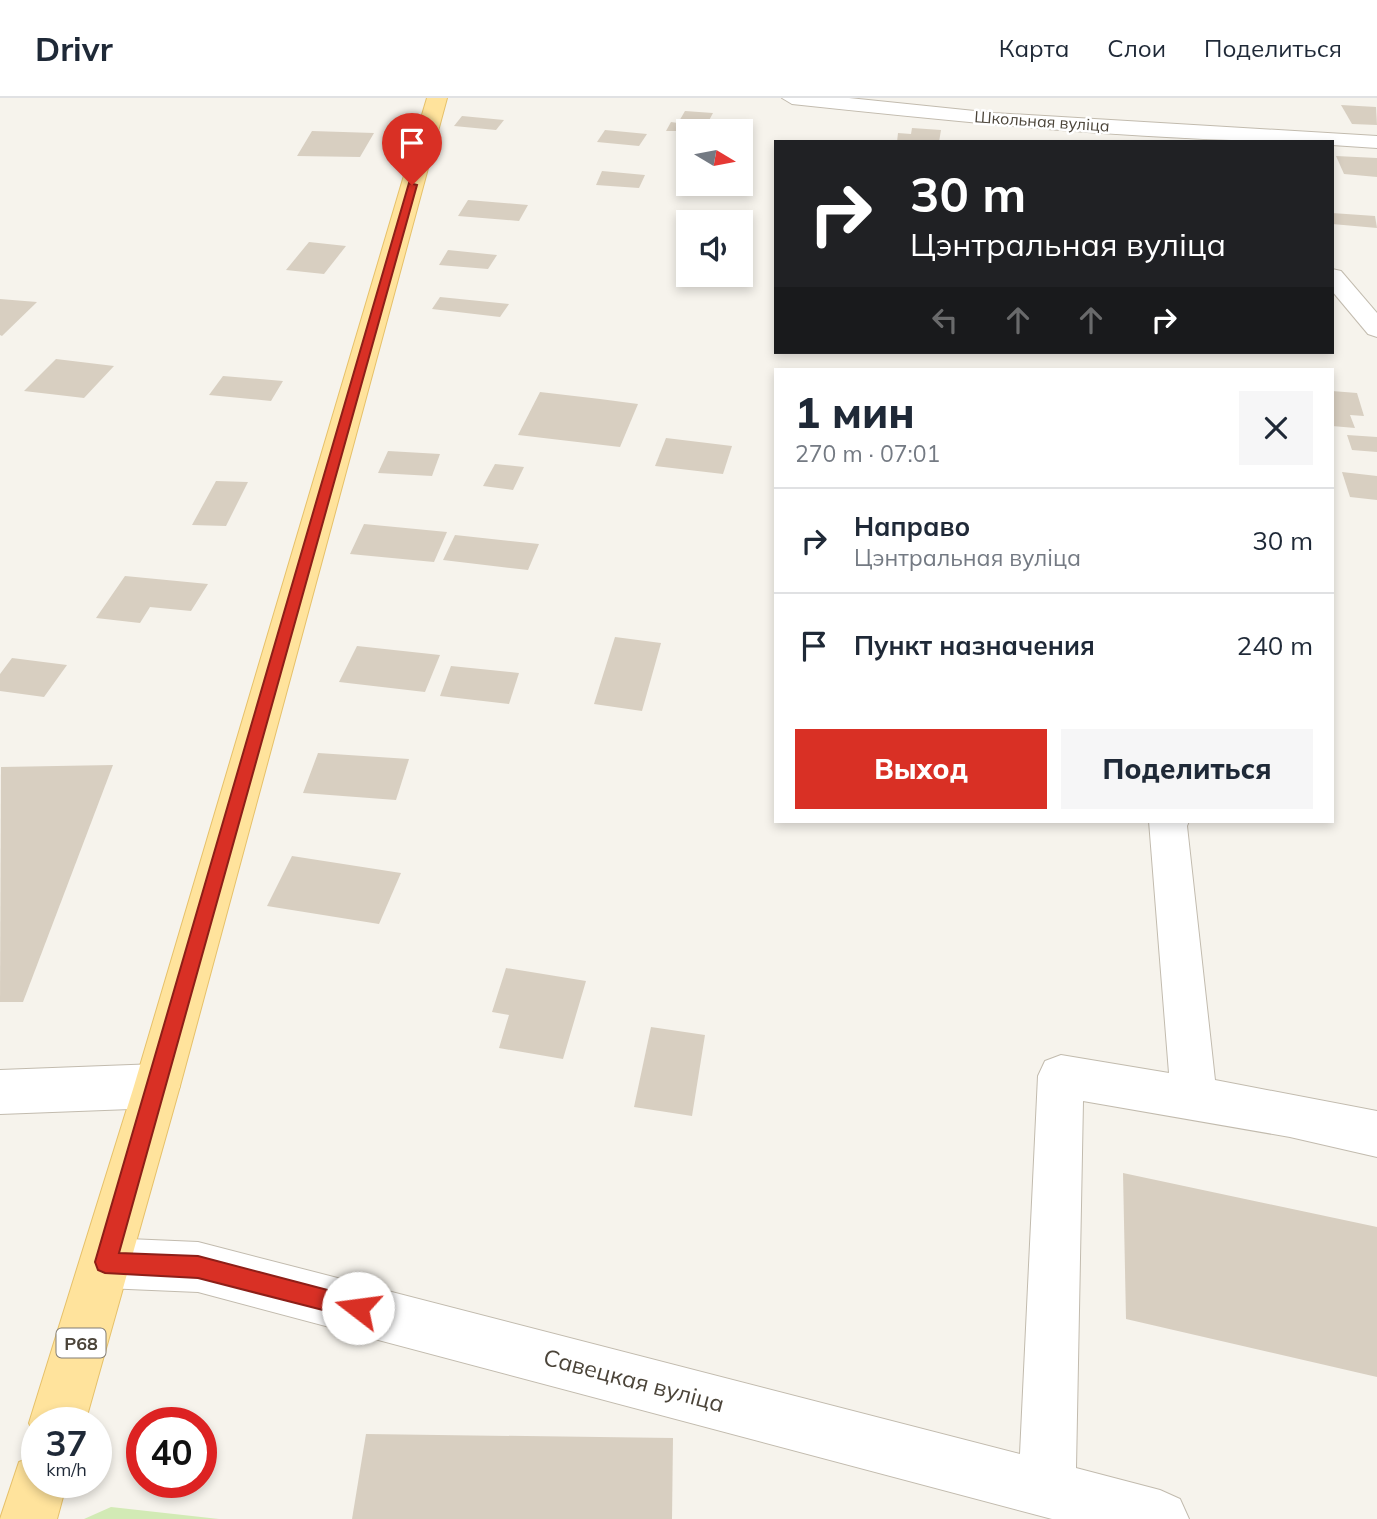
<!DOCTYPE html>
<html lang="ru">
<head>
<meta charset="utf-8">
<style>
  body { margin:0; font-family:Mulish,sans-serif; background:#f6f6f7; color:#1f2937; height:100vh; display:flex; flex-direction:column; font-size:26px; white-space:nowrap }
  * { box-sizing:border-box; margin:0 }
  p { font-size:23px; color:#747a83 }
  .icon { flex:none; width:38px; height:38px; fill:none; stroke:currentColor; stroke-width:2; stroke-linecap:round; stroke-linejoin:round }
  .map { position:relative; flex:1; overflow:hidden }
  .drawer { position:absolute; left:774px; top:270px; width:560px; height:455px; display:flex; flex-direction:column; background:#fff; border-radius:0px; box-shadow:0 4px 10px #0003 }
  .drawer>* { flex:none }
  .banner { position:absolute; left:774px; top:42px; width:560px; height:214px; border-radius:0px; box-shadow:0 4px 10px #0003; background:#202124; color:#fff; overflow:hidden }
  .needle { width:46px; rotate:100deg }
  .fabs { position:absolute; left:676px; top:21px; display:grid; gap:14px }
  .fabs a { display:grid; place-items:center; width:77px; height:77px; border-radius:0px; background:#fff; box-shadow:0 4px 10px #0003; font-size:35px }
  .speed { position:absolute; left:21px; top:1309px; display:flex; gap:14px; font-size:35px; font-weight:700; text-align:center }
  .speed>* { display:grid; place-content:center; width:91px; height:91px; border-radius:50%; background:#fff; box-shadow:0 4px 10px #0003; line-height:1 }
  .speed small { font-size:18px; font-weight:400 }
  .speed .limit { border:10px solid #d22; background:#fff; color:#111 }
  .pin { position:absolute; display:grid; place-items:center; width:60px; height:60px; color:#fff; margin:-72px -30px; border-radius:50% 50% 50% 0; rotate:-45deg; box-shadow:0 0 7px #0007 }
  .pin .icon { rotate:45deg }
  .me { position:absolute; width:77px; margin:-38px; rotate:285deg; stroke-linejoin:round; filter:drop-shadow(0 0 5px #0008) }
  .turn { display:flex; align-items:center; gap:24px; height:147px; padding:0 21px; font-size:32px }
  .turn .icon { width:91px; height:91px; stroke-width:2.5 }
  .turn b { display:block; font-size:49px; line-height:60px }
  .lanes { display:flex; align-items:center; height:66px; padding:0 21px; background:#0003; justify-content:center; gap:35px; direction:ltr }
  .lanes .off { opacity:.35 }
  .round { display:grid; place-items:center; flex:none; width:74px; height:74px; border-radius:0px; background:#f6f6f7 }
  .headline { display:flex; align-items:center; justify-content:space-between; height:119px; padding:0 21px }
  h1 { font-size:42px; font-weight:800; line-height:52px }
  .button { display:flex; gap:14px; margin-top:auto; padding:14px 21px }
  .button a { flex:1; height:80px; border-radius:0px; background:#d93025; color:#fff; font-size:28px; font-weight:800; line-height:80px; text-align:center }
  .button a+a { background:#f6f6f7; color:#1f2937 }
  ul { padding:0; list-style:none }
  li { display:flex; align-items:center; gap:21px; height:105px; padding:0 21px; border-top:2px solid #e0e1e3 }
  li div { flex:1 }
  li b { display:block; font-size:26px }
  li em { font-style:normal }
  header { display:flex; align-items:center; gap:42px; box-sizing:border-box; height:98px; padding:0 35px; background:#fff; border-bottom:2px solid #e0e1e3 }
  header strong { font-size:33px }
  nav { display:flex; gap:38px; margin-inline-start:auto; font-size:24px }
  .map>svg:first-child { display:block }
  .green { fill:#d2eab5 }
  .building { fill:#d8cfc1 }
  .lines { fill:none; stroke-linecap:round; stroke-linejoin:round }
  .minor-casing { stroke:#c2bbae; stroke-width:2 }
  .major-casing { stroke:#e6c16a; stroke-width:2 }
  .minor { fill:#fff; fill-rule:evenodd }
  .major { fill:#ffe39c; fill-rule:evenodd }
  .route { fill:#d93025; stroke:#8d1f18; stroke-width:2 }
  .labels { text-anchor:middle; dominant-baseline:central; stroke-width:5; stroke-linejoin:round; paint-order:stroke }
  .far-street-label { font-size:16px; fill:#4b4439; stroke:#fff }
  .shield { fill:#fff; stroke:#817c74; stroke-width:2 }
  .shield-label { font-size:18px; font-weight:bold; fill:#4b4439 }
  .near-street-label { font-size:23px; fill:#4b4439; stroke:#fff }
</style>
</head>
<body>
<header>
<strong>Drivr</strong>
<nav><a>Карта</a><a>Слои</a><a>Поделиться</a></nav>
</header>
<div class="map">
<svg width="1377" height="1421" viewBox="0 0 1377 1421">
  <rect width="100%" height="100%" fill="#f6f3ec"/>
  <polygon class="green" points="111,1409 219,1421 84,1421"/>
  <g class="building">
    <polygon points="1341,7 1376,9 1377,27 1352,26"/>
    <polygon points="685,13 713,15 706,28 716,29 714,33 666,33 671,24 678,25"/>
    <polygon points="462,18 504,22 496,32 454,28"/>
    <polygon points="912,30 941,32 939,44 897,44 898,35 911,36"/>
    <polygon points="605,32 647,36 639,48 597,44"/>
    <polygon points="312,33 374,35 360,59 297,58"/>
    <polygon points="1336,58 1377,60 1377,79 1344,76"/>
    <polygon points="602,73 645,77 639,90 596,87"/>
    <polygon points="740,78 745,79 739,92 694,88 740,86"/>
    <polygon points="468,102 528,107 519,123 458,118"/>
    <polygon points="1332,115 1375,118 1377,130 1332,126"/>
    <polygon points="309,144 346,148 324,176 286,172"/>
    <polygon points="448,152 497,157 488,171 439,167"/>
    <polygon points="440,199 509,206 500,219 432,211"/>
    <polygon points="0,201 37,204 2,238 0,237"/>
    <polygon points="56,261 114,268 84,300 24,293"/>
    <polygon points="223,278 283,283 271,303 209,297"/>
    <polygon points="1332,293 1357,295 1364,318 1350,317 1355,330 1332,328"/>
    <polygon points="540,294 600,301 638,306 620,349 518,337"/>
    <polygon points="1347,337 1377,339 1377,354 1352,352"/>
    <polygon points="666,340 732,348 723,376 655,368"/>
    <polygon points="388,353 440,356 432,378 378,375"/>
    <polygon points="495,366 524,369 513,392 483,388"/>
    <polygon points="1342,374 1377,378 1377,402 1350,399"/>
    <polygon points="216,383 248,384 226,428 192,427"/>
    <polygon points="364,426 447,434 434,464 350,456"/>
    <polygon points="455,437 539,446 528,472 443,462"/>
    <polygon points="125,478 208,486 191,513 150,509 140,525 96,520"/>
    <polygon points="615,539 661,545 642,613 594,606"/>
    <polygon points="357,548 440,557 425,594 339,584"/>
    <polygon points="12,560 67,567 44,599 0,593 0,576"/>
    <polygon points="451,568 519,575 509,606 440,598"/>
    <polygon points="318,655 409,661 396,702 303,695"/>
    <polygon points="113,667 23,904 0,904 1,669"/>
    <polygon points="292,758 401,775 379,826 267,808"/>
    <polygon points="506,870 586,883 563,961 499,950 509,917 492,914"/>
    <polygon points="651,929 705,937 692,1018 634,1009"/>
    <polygon points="1123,1075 1377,1129 1377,1279 1126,1221"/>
    <polygon points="366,1336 673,1340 672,1421 352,1421"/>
  </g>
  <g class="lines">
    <defs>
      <g id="minor">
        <path d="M782,0H849L994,15L1377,38V50L1332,47V44C1151,44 971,25 792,6Z"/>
        <polygon points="1332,171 1341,173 1377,215 1377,239 1368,236 1332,193"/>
        <polygon points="1149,723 1189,723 1187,728 1215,982 1377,1013 1377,1059 1290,1039 1083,1003 1076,1370 1160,1392 1180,1401 1189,1421 1052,1421 198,1194 105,1190 87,1183 80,1165 87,1147 105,1140 198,1144 1020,1356 1038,978 1045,963 1061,957 1169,975"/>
        <polygon points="157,966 173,973 180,988 173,1003 157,1010 0,1016 0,972"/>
      </g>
      <g id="major">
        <polygon points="427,0 447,0 180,988 85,1325 37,1325 37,1343 29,1325 134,988"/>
        <polygon points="37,1357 37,1384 67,1384 57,1421 0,1421 19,1364"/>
      </g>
    </defs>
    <use href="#minor" class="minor-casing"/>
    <use href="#major" class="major-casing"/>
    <use href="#minor" class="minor"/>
    <use href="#major" class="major"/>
  </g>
  <polygon class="route" points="409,85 417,87 119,1155 198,1158 358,1200 365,1203 368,1210 365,1218 358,1221 198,1180 105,1175 98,1172 95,1164"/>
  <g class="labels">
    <g class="far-street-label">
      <text transform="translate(1042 23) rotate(4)">Школьная вуліца</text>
    </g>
    <rect class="shield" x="56.5" y="1230.5" width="49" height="29" rx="5"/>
    <g class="shield-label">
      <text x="81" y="1245">Р68</text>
    </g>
    <g class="near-street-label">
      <text transform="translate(634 1282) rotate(15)">Савецкая вуліца</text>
    </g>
  </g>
</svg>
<div class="fabs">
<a><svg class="needle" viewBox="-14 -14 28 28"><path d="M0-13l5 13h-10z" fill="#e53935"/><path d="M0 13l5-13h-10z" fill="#747a83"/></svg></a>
<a><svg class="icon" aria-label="sound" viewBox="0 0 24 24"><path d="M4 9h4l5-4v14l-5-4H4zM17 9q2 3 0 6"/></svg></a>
</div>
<div class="speed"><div>37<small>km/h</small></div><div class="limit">40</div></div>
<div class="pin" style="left:412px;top:87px;background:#d93025"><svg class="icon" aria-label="arrive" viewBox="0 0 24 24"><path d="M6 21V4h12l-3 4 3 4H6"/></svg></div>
<svg class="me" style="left:358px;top:1210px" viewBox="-20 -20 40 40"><circle r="19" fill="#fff"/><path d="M0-13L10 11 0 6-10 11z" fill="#d93025"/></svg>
<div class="banner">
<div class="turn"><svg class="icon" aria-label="right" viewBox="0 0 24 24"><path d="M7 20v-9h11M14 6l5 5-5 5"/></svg><div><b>30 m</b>Цэнтральная вуліца</div></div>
<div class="lanes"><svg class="icon off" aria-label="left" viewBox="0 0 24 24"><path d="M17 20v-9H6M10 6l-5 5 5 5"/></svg><svg class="icon off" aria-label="ahead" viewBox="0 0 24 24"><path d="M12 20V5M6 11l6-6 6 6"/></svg><svg class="icon off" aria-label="ahead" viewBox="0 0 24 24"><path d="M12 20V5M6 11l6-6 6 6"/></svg><svg class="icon" aria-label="right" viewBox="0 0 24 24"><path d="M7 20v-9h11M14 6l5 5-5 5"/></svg></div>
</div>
<section class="drawer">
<div class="headline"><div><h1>1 мин</h1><p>270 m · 07:01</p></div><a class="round"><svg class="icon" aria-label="close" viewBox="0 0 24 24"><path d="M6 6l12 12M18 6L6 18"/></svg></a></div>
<ul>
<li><svg class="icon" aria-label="right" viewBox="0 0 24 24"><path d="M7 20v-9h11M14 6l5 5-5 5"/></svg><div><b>Направо</b><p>Цэнтральная вуліца</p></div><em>30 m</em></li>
<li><svg class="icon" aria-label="arrive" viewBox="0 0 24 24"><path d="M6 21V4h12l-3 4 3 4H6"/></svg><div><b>Пункт назначения</b></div><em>240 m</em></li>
</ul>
<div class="button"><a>Выход</a><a>Поделиться</a></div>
</section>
</div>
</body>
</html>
